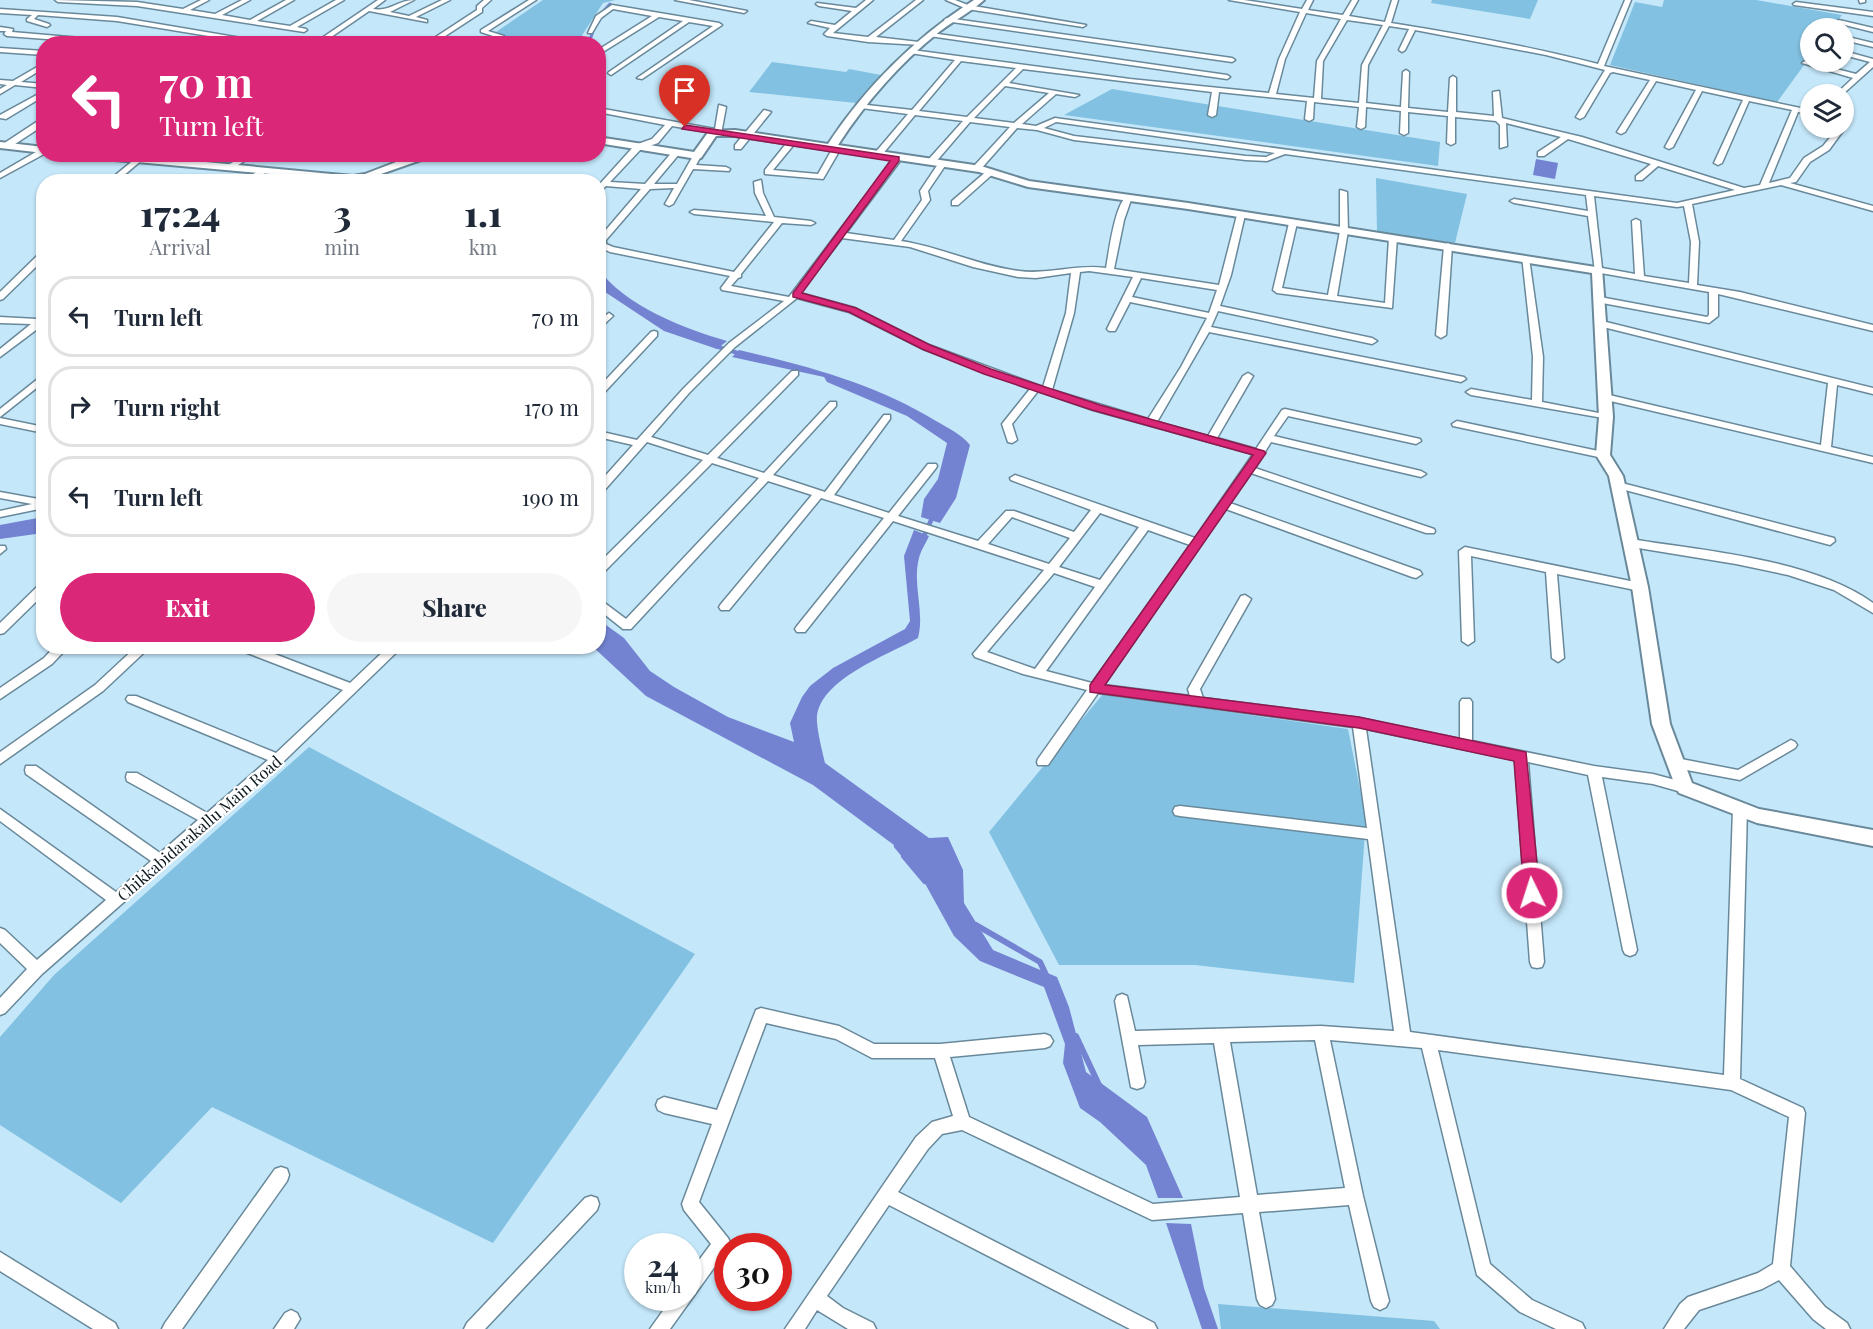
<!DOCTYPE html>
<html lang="en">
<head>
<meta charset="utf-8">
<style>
  body { margin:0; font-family:"Playfair Display",serif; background:#f6f6f7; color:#1f2937; height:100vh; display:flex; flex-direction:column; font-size:22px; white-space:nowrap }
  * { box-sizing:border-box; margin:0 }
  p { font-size:20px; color:#747a83 }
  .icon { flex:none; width:33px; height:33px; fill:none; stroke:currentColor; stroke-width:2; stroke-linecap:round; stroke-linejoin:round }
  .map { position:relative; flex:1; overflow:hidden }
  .sheet { position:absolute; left:36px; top:174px; width:570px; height:480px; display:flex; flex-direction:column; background:#fff; border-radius:24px; box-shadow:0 2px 4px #0004 }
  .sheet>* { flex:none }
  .top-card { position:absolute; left:36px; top:36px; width:570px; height:126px; border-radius:24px; box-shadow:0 2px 4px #0004; background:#db2777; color:#fff; overflow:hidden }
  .controls { position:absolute; left:1800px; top:18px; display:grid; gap:12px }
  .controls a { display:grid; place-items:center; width:54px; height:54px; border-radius:50%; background:#fff; box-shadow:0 2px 4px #0004; font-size:30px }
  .speed { position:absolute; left:624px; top:1233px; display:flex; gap:12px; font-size:30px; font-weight:700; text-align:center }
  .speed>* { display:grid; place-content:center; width:78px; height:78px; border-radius:50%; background:#fff; box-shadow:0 2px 4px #0004; line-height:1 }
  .speed small { font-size:15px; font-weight:400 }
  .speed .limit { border:9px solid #d22; background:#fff; color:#111 }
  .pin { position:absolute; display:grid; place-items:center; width:51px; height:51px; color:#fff; margin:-62px -26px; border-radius:50% 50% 50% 0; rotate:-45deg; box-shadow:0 0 6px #0007 }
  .pin .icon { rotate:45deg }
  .me { position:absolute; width:66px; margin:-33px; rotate:356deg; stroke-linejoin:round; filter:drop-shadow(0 0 4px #0008) }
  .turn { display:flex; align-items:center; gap:21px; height:126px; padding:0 24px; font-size:27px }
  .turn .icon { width:78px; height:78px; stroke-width:2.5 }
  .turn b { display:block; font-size:42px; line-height:51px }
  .eta { display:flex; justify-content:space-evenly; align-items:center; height:102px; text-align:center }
  .eta b { font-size:36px; font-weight:800; line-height:42px }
  .cta { display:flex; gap:12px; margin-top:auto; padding:12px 24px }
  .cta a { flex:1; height:69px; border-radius:36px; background:#db2777; color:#fff; font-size:24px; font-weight:800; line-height:69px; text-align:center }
  .cta a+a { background:#f6f6f7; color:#1f2937 }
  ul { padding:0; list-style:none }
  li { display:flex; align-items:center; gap:18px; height:81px; margin:0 12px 9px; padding:0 12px; border:3px solid #e0e1e3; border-radius:24px }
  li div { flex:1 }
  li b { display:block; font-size:22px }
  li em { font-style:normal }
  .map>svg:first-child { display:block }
  .green { fill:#82c1e1 }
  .water { fill:#7483d1 }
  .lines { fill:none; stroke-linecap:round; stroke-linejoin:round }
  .stream-far3 { stroke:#7483d1; stroke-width:3 }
  .stream-far2 { stroke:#7483d1; stroke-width:4 }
  .stream-far1 { stroke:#7483d1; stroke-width:4.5 }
  .stream { stroke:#7483d1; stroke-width:6 }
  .minor-casing { stroke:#69899a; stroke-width:3 }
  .tertiary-casing { stroke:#69899a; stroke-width:4 }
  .minor { fill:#fff; fill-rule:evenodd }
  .tertiary { fill:#fff; fill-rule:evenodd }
  .route { fill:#db2777; stroke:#8e194d; stroke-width:1.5 }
  .labels { text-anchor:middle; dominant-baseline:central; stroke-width:4.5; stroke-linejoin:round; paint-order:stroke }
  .street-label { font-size:16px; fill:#0b181e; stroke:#fff }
</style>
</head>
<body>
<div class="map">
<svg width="1873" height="1329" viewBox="0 0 1873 1329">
  <rect width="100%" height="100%" fill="#c4e7fa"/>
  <g class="green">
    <polygon points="543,0 615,0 603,3 579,40 568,44 493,44 507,37 496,32"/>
    <polygon points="1432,0 1538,0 1530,19 1431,3"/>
    <polygon points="1664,0 1756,0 1842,15 1832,28 1810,28 1810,57 1777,102 1610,65 1635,2 1662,7"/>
    <polygon points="772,62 846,72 849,69 881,75 856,103 749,92"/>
    <polygon points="1112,89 1440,142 1438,166 1064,115"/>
    <polygon points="1376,178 1467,194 1455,243 1377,232"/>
    <polygon points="1103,694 1348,729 1366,819 1354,983 1195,965 1059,965 989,832"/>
    <polygon points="309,747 695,954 493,1243 212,1107 121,1203 0,1125 0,1037 54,975"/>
    <polygon points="1218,1304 1434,1321 1440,1329 1221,1329"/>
  </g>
  <g class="water">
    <polygon points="1536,159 1558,163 1555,179 1533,175"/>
    <path d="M598,268C623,305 685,329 727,341L717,349L664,331L599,288Z"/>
    <path d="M739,350C808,366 876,384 936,421C948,428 961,434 970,445L956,498L940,523L921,517L924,499L938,479L947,443L907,416L827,382L824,377L732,357Z"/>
    <polygon points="43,517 43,533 0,539 0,525"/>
    <path d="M914,530L929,536C926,543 921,550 919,558C912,584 925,612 918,638C888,655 814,681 817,722C818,735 822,750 825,763L929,838L948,837L963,870L964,903L993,950L1057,977L1069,1007L1086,1072L1147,1117L1183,1198H1158L1146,1165L1100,1122L1080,1108L1063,1063L1065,1044L1044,987L980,961L954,936L922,878L898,848L813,785L646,696L593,647L598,646L599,620L624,638L650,671L674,687L728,717L794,742L790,723L802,697L810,686L833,668L905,629L910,621L904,556Z"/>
    <polygon points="1166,1223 1191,1224 1204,1288 1218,1329 1202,1329"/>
  </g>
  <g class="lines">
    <g class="stream-far3">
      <polyline points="598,17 610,4"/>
      <polyline points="580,44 591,37 594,28"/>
    </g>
    <polyline class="stream-far2" points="715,346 741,354"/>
    <g class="stream-far1">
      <polyline points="923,538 933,516"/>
      <polyline points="896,846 906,858"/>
    </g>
    <g class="stream">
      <polyline points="904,856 925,881"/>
      <polyline points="976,925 1040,962 1047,977"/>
      <polyline points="1076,1036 1099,1085"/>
    </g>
    <defs>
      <g id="minor">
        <polygon points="55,0 137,2 183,9 201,0 209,0 190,10 215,14 242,0 250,0 222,15 250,20 286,0 294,0 257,21 290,26 336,0 344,0 297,27 306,29 307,30 304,32 137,6 58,2"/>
        <path d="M378,0H385L373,9C390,12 398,0 414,0L390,12L409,16L442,0H450L416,17L427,20V22L369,11L321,44H313Z"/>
        <polygon points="484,0 491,0 482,8 482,12 433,44 425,44 477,10 477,6"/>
        <polygon points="529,0 536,0 488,31 504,36 504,38 493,44 484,44 496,37 481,32 481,30"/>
        <polygon points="675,0 689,0 747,11 744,13"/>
        <polygon points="866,0 873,0 833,33 868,37 916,0 923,0 876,37 919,42 921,43 921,45 868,42 827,36 824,34 830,28 808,23 811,21 835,25 852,11 819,6 816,4 817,3 856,8"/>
        <polygon points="946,0 955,0 968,5 1086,25 1083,27 967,9"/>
        <path d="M1229,0H1244L1302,9L1307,0H1313L1308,10L1343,15L1352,0H1358L1349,16L1385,22L1392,0H1398L1391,23C1460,34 1529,46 1598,64L1625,0H1631L1604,66L1810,110V114L1798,112L1769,183L1790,178L1804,158L1823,146L1838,128L1844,126L1845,128L1829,150L1810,162L1796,182L1790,183L1873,206V211L1781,185L1692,204L1699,242L1697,285L1740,292L1873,325V331L1718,294V316L1709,323L1597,302V298L1600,297L1707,317L1709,315V292L1595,272L1588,216L1514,203L1510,201L1514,199L1588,211L1586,195L1285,154L1267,161L1246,160L1074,140L1037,130L1017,128L980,170H974V166L1010,127L970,122L934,164H931L927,162L928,160L963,121L915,115L881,156L874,154L908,114L861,108H858V104L912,110L955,60L910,53V51L912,50L1130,79L1269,93L1279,59L1300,12ZM1306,13L1341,19L1317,61L1314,98L1276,94L1285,59ZM1347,20L1383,25L1362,65L1359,103L1321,99L1323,61ZM1389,26L1409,29L1399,50L1402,52L1405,50L1415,30L1546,55L1605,70L1576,117L1580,119L1584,117L1610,73L1613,72L1650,80L1617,132L1621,134L1625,132L1656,81L1696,90L1665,147L1669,149L1673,147L1702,91L1743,100L1714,163L1718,165L1722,163L1749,101L1792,110L1760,185L1744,188L1582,137L1502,118L1499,91L1493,92L1494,116L1456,112V78L1453,76L1450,78L1448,112L1408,108L1409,72L1406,70L1403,72L1401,107L1366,103L1368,65ZM961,61L1016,68L967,117L919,111ZM1023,69L1212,92L1208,115L1212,117L1216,115L1219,92L1307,101L1305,119L1309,121L1313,119L1314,102L1359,107L1357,127L1361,129L1365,127L1366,107L1401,111L1400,133L1404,135L1408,133V112L1448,116L1447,143L1451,145L1455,143V117L1496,121L1500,125V148L1507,146L1506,123L1561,137L1538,152V156H1544L1568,139L1651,164L1636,176V180H1642L1658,166L1735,190L1677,203L1055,118L1036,126L1022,124L1056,94L1075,97L1079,95L1009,83ZM1005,86L1049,93L1014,123L974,118ZM1056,122L1275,153L1266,157L1246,156L1074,136L1044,128ZM1594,196L1677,207L1684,206L1691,242L1689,283L1644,276L1640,221L1636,219L1632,221L1635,274L1602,268Z"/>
        <polygon points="1859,0 1865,0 1865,2 1860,3"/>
        <polygon points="1796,2 1873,12 1873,16 1794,5 1793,4"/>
        <polygon points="612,5 719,23 722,25 642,79 637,78 713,26 689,22 611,75 608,73 609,72 683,21 659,17 598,55 598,50 652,16 613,9 601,18 592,33 588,33 596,16"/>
        <polygon points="0,9 117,17 276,44 258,44 117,21 38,15 34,19 49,24 50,25 47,27 27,21 27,19 32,15 0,13"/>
        <polygon points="947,18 1232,58 1235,60 1232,62 945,21 944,20"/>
        <polygon points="1839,20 1873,28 1873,32 1837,23 1836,22"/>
        <polygon points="0,27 13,29 12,32 150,44 112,44 7,36 4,34 6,31 0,31"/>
        <polygon points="931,33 1227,75 1230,77 1227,79 929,36 929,34"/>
        <polygon points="1844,36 1873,43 1873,47 1844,40"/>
        <polygon points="0,48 44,51 44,55 0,52"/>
        <polygon points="1844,51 1873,59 1873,67 1843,94 1836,94 1853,78 1802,63 1805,61 1856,74 1870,62 1844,55"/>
        <polygon points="44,63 44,68 21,82 44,84 44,88 15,85 0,94 0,89 7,85 0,84 0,80 13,81"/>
        <polygon points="44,91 44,96 6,119 0,118 0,115"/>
        <path d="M719,105L726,107L721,134L672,126L658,143L641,149L610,182L645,184L673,151H676L680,153L654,184H677L693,156L697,154L701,156L696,165L726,167L730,169L729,171L693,169L673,204L669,206L665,204L674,188L650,189L606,240V244L613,247L734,272L774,222L694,214L690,212L694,210L766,216L755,193L754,182L761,180L763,193L774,217L811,221L815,223L811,225L782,223L741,274V277L738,278L731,286L789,297L892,161L889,157L890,155H896L900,161L846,233L894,240L922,200L920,191L940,161H943L947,163L928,191L930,200L901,241C941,247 978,266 1019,271C1048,275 1076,264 1106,268C1109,252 1115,202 1128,195L1132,197L1124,220L1114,269L1219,285L1237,215L1241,213L1245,215L1231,275L1220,306L1372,338L1377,341L1372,344L1218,311L1211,327L1464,377L1466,379L1461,382L1209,332L1157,422L1208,436L1243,376L1248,373L1253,376L1217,438L1256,449L1282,410L1285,409L1420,439L1421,441L1416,444L1288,416L1274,436L1421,471L1426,474L1421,477L1271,442L1255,468L1434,529L1435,531L1434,533H1426L1251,473L1230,503L1420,571L1422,574L1416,578L1412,577L1226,509L1104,685L1190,696L1188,689L1241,596L1245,595L1251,599L1200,689L1203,698L1359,718L1460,739V702L1462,699H1470L1472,702V741L1594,766L1653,774L1690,784L1692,788L1690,792L1685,793L1653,784L1602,777L1637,950L1635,954L1630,956L1625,954L1623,950L1588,775L1528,762L1544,962L1542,967L1537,968L1532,967L1530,962L1515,760L1366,729L1410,1032L1724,1075L1733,809L1735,805L1740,804L1745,805L1747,809L1740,1079L1803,1108L1805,1113L1790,1266L1825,1307L1847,1323L1850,1329H1826L1813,1319L1779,1280L1762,1289L1699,1310L1684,1329H1664L1680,1304L1688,1297L1758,1273L1773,1264L1789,1117L1731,1090L1438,1050L1490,1264L1532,1300L1582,1323L1585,1329H1556L1520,1312L1477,1275L1422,1048L1330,1040L1363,1196L1389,1301L1386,1307L1380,1310L1374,1307L1371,1301L1349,1205L1259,1212L1275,1299L1272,1305L1266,1308L1260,1305L1257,1299L1243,1213L1152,1220L962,1130L942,1134L928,1149L898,1192L1154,1323L1157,1329H1130L889,1205L827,1296L843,1308L873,1323L876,1329H848L817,1310L805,1329H785L916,1137L932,1122L953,1116L935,1058H872L836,1039L766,1023L699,1202L728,1238L731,1244L670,1329H650L672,1298H688V1275L711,1244L684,1210L682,1204L712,1124L664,1113L658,1110L656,1105L658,1100L664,1097L717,1110L756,1010L761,1008L839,1026L874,1044H940L1045,1034L1050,1036L1053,1041L1050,1046L1045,1048L950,1057L969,1117L1153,1204L1240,1197L1214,1043L1138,1045L1145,1082L1143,1087L1137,1089L1131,1087L1115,1001L1117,996L1122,994L1127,996L1135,1031L1321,1026L1394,1031L1368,839L1180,816L1175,815L1173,811L1175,807L1180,806L1367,828L1353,727L1098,693L1048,765H1038L1037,762L1038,759L1087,690L1023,674L975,657L973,654L1044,570L893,521L805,632H797L795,629L797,626L884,518L821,498L729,610H721L719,607L721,604L812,495L768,481L631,629H623L598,609V598L626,619L759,478L712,463L602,574L598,575V564L703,460L647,442L602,493L598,494V484L633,445L598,437V431L637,440L683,389L729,343L784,301L722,290L721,288L730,276L610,252L599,247V238L641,189L606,186L598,193V186L635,145L652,139L665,125L598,112V108L715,129ZM842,238L910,247L973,267L1018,277L1036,278L1071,273L1066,313L1043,387L929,345L855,308L800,293ZM1089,271L1133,277L1107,329L1109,331H1115L1130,302L1207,318L1181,367L1148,419L1052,390L1074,313L1080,272ZM1141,278L1217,290L1209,313L1132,297ZM797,298L849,312L923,349L1030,389L1002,424L1008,442L1012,443L1017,440L1012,424L1038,391L1093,410L1253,454L1195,538L1015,475L1010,478L1011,480L1091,510L1074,532L1014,511H1006L978,541L898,516L936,468L937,466L936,464H928L889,513L834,495L890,419V415H884L825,492L773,475L836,406V402H830L764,473L717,458L798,375V371H792L708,455L651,437L689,393L735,347ZM1100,513L1139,527L1100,580L1059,567ZM1012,517L1070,538L1049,564L988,544ZM1148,530L1190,545L1092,683L1046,671ZM1054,573L1095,587L1035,669L987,652ZM1315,1040L1345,1188L1257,1195L1230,1042Z"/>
        <polygon points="764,110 771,112 741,149 735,149 735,145"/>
        <polygon points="41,119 44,119 44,125 9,148 3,148 3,144"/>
        <polygon points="789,140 796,142 773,170 818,174 834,146 841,148 823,179 765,174 765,170"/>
        <polygon points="41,149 44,149 44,154 0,178 0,173"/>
        <polygon points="141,154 149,154 116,182 107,182"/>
        <polygon points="246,154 255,154 232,169 225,167"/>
        <polygon points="262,168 269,170 252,182 242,182"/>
        <polygon points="988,170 995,172 958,205 952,205 952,201"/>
        <polygon points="1340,190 1347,192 1348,231 1337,296 1385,303 1389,238 1393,236 1397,238 1392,308 1277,293 1273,290 1289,223 1293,221 1297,223 1282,288 1328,295 1340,231"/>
        <polygon points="1448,243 1452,246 1446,335 1441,338 1436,335 1444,246"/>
        <polygon points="41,252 44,252 44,259 3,299 0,300 0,292"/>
        <polygon points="1522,256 1529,258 1543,357 1542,402 1609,415 1609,419 1471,395 1466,392 1471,389 1532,400 1533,357"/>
        <polygon points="609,313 613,316 598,330 598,321"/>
        <polygon points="44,315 44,324 0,357 0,349 31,324 0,323 0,317 37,319"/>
        <polygon points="1602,321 1873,388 1873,394 1837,385 1831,447 1873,457 1873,463 1602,399 1600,397 1605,394 1821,445 1828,383 1599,326 1599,322"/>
        <polygon points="654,331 657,332 657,336 601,396 598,397 598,388 651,332"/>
        <polygon points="44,374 44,382 0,417 0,409"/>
        <polygon points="0,418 44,427 44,433 0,424"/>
        <polygon points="1457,421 1603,452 1608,455 1603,458 1453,426 1452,424"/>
        <polygon points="1618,482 1834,538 1835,541 1830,545 1614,487 1613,485"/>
        <polygon points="0,492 44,500 44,508 0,517 0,511 32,504 0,498"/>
        <path d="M1630,539C1705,551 1811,559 1873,603V613L1834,590L1788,575L1736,564L1626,546L1625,543L1626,540Z"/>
        <polygon points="0,546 5,546 6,549 0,554"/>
        <polygon points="1465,547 1640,583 1646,587 1640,591 1557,574 1564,658 1558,662 1552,658 1546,572 1471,556 1474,641 1468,645 1462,641 1459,551"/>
        <polygon points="44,583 44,594 4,633 0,634 0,623 40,584"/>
        <polygon points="55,646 69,646 52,664 0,699 0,688 44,658"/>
        <polygon points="137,646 151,646 103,691 0,764 0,752 95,685"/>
        <polygon points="235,646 254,646 350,683 389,646 403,646 283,762 42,974 5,1013 0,1015 0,998 27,969 0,943 0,928 5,930 37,960 106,900 0,821 0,809 116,892 151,861 26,774 25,770 26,766 36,766 160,853 198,820 127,781 126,777 127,773 137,773 207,813 268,760 128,702 126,699 128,696 136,696 276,753 343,690 237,649"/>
        <polygon points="1791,740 1795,742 1797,745 1795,748 1740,780 1676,768 1671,767 1670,763 1671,759 1676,758 1738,770"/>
        <polygon points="281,1167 287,1169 289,1175 287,1181 182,1329 162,1329 165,1323 275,1169"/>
        <polygon points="591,1196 597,1198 599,1204 597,1210 485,1329 464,1329 467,1323 585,1198"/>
        <polygon points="0,1252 115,1323 118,1329 93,1329 0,1271"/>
        <polygon points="291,1310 297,1313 300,1319 294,1329 274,1329 285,1313"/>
      </g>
      <g id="tertiary">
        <path d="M974,0H984C971,12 953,21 939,32C899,64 866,102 838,145L981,166L1029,181L1188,203L1602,268L1613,417L1610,455L1623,476L1648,587L1670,724L1692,783L1759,809L1873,830V846L1757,823L1679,793L1676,788L1652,724L1632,587L1609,476L1596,455L1599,417L1592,273L1188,209L1028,187L979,172L735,136H716L701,158L697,159L598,143V137L694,152L709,131L735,130L828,144C867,85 915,38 974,0Z"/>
        <polygon points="0,142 44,147 44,153 0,148"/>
        <polygon points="76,154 120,154 353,176 365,174 417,154 492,154 487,157 421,160 358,182 81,157"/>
      </g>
    </defs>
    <use href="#minor" class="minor-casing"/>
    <use href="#tertiary" class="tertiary-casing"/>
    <use href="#minor" class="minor"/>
    <use href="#tertiary" class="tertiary"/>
  </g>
  <polygon class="route" points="685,125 899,157 899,161 802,293 856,308 930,345 991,369 1100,405 1264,451 1266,453 1105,685 1359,717 1526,752 1540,893 1537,898 1526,898 1524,893 1514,761 1359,728 1090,692 1090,685 1253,455 1092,410 984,374 922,349 849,312 793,297 793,293 890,161 682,129"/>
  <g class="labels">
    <g class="street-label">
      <text transform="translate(199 828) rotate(-41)">Chikkabidarakallu Main Road</text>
    </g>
  </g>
</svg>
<div class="controls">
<a><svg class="icon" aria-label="search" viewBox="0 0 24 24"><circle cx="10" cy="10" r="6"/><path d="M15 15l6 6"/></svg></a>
<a><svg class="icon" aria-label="layers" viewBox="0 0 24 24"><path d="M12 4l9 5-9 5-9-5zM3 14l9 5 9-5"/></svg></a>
</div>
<div class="speed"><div>24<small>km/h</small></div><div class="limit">30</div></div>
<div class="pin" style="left:685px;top:127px;background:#d93025"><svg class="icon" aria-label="arrive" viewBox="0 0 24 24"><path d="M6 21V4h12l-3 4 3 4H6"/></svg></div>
<svg class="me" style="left:1532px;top:893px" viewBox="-20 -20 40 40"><circle r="17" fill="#db2777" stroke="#fff" stroke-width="3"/><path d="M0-11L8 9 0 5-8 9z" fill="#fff"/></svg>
<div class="top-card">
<div class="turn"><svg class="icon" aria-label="left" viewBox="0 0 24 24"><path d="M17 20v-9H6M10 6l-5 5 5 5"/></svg><div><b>70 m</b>Turn left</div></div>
</div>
<section class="sheet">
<div class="eta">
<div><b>17:24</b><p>Arrival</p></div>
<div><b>3</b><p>min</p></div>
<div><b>1.1</b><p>km</p></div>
</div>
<ul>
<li><svg class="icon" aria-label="left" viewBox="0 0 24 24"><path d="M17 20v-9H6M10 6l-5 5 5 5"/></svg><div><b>Turn left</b></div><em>70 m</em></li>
<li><svg class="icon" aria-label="right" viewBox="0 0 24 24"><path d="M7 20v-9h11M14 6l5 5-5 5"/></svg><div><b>Turn right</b></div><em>170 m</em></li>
<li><svg class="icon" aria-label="left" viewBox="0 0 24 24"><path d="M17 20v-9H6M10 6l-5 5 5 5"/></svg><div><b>Turn left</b></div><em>190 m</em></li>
</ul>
<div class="cta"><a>Exit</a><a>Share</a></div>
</section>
</div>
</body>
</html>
